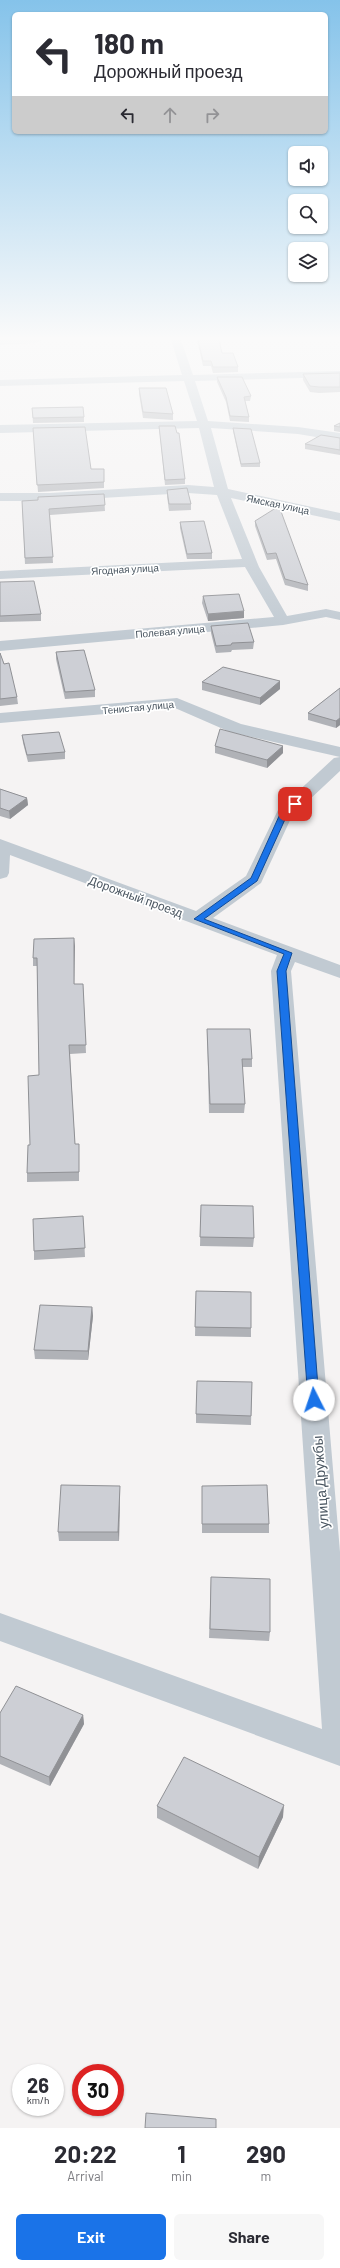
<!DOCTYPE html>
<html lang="en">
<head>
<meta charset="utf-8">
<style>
  body { margin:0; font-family:Barlow,sans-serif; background:#f7f7f7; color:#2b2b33; height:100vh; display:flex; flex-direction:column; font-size:15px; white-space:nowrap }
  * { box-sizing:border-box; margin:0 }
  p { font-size:13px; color:#7c7c81 }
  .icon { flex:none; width:22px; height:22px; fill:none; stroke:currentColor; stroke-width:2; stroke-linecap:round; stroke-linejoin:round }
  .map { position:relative; height:2128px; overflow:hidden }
  .panel { display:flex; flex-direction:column; background:#fff; flex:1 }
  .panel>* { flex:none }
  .hud { position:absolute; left:12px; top:12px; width:316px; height:122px; border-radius:6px; box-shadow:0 1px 3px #0004; background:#fff; color:#2b2b33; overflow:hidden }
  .buttons { position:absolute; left:288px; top:146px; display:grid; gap:8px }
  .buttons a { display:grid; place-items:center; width:40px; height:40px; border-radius:6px; background:#fff; box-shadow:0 1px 3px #0004; font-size:20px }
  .speed { position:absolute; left:12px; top:2064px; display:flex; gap:8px; font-size:20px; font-weight:700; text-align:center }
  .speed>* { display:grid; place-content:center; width:52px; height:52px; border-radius:50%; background:#fff; box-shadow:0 1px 3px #0004; line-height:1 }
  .speed small { font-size:10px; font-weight:400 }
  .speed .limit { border:6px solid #d22; background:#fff; color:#111 }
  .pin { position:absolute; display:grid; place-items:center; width:34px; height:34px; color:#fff; margin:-17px; border-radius:8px; box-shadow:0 2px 6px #0006 }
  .me { position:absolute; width:44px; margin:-22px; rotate:356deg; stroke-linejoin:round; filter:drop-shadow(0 0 3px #0008) }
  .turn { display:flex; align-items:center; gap:14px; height:84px; padding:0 16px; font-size:18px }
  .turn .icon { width:52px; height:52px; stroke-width:2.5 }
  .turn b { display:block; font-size:28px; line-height:34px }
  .lanes { display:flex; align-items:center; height:38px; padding:0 16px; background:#0003; justify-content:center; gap:20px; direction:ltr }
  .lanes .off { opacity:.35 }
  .eta { display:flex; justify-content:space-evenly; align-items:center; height:68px; text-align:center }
  .eta b { font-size:24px; font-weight:700; line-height:28px }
  .button { display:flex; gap:8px; margin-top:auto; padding:8px 16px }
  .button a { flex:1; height:46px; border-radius:6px; background:#1a73e8; color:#fff; font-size:16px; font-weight:700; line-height:46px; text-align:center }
  .button a+a { background:#f7f7f7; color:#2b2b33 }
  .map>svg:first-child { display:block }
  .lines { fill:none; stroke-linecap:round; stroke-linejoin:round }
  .minor { fill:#c1cad2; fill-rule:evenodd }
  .wall { fill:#b0b2b7 }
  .shaded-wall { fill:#909195 }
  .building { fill:#cdcfd5; stroke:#909195 }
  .route { fill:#1a73e8; stroke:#114b97 }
  .labels { text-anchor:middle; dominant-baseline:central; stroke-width:3.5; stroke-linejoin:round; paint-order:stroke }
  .far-street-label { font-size:10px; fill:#4a5661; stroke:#fff }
  .street-label { font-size:12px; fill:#4a5661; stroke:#fff }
  .near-street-label { font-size:14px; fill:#4a5661; stroke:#fff }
</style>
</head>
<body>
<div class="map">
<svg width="340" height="2128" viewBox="0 0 340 2128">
  <rect width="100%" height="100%" fill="#f5f3f3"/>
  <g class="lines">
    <g class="minor">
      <polygon points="0,340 42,340 37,343 0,345"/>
      <polygon points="171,340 181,340 193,375 340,371 340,377 195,381 208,421 298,427 340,433 340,441 298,434 211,428 228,489 340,513 340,521 231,498 259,567 287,616 326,609 340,612 340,620 326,617 283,625 0,651 0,641 274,617 245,567 0,579 0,571 242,559 217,495 188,493 50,501 0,501 0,493 50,493 188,485 214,487 199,428 0,433 0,425 197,421 184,381 0,386 0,380 182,375"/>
      <polygon points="177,698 241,724 340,747 340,771 292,816 261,883 213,918 340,965 340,978 295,962 291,971 340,1552 340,1766 0,1641 0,1613 322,1729 271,971 277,955 10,855 9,873 7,877 0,879 0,839 196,911 246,876 278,810 334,758 340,757 230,732 175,708 0,723 0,713"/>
    </g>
  </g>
  <g class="wall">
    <polygon points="197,340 219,340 222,353 238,367 238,372 213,373 211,366 203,366"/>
    <polygon points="340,373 340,392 319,393 310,392 303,380 303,374"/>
    <polygon points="217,377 251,396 250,401 245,401 249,417 249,422 230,421 226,402 217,382"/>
    <polygon points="139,388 173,414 173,420 143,418 139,394"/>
    <polygon points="32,408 84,417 84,422 33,423"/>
    <polygon points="340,423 340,432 334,431 334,426"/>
    <polygon points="159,426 185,479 185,484 165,485"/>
    <polygon points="33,428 91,469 104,469 104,488 38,492"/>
    <polygon points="233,428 260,463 260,467 241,467 233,431"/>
    <polygon points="340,438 340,455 305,449 305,444"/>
    <polygon points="167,490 191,504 191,510 169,511 167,496"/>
    <polygon points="104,494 105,511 50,515 53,563 25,564 22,501 38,500"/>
    <polygon points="255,521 308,585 308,591 285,585 276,559 267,560 255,526"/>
    <polygon points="180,522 212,553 212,559 187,559 180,528"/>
    <polygon points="0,582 41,614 41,621 0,622"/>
    <polygon points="203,596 244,611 244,618 208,621 202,603"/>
    <polygon points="211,626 254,642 253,649 232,650 231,652 216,653 211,633"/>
    <polygon points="56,652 95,690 95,697 65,699 56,659"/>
    <polygon points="0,653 17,697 18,704 0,706"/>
    <polygon points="280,681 280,689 260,705 202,690 202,682"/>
    <polygon points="340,688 340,725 336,728 308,720 308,713"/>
    <polygon points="22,735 65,752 65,759 28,762 23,743"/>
    <polygon points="215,746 283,746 283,753 267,768 215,753"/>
    <polygon points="0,789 27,798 28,805 10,819 0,816"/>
    <polygon points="74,938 74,984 83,984 86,1053 70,1054 75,1144 79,1152 79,1181 27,1182 27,1173 39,1075 37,966 33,966 33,958"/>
    <polygon points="207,1029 252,1059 252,1067 242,1067 245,1104 244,1113 209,1113"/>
    <polygon points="201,1205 254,1238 253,1247 200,1246"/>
    <polygon points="83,1216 85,1257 34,1260 34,1251"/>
    <polygon points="196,1291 251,1328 251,1337 195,1336"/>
    <polygon points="92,1307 93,1316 88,1360 35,1359 34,1350"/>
    <polygon points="252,1382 251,1425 196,1423 196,1414"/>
    <polygon points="120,1486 119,1541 59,1541 58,1532"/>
    <polygon points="202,1486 269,1524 269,1533 202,1533"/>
    <polygon points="211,1577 270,1632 269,1641 209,1638"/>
    <polygon points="0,1713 83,1715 84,1724 50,1786 0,1764"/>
    <polygon points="157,1806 283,1817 258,1869 157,1818"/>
  </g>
  <g class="shaded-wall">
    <polygon points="244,611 244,618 208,621 208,614"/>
    <polygon points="280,681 280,689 260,705 260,698"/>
    <polygon points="340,718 340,725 336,728 336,721"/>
    <polygon points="283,746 283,753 267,768 267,760"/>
    <polygon points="27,798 28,805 10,819 9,811"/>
    <polygon points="74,938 75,946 74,992"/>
    <polygon points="92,1307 93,1316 88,1360 88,1351"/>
    <polygon points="120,1486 120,1495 119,1541 118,1532"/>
    <polygon points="83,1715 84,1724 50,1786 49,1777"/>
    <polygon points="284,1805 283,1817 258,1869 259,1857"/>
  </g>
  <g class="building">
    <polygon points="198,340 219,340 222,353 233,353 238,367 213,367 211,361 203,361"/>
    <polygon points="340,373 340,387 319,387 310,386 303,374"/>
    <polygon points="217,377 242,377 251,396 244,397 249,417 230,416 226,397"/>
    <polygon points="139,388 166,388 173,414 143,412"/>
    <polygon points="83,407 84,417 33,418 32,408"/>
    <polygon points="340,423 340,427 334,426"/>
    <polygon points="159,426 175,426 177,433 179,433 185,479 165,480"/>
    <polygon points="85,427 91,469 104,469 104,482 37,485 33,428"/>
    <polygon points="233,428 251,429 260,463 241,464"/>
    <polygon points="321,435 340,438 340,450 305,444"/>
    <polygon points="187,488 191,504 169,504 167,490"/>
    <polygon points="104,494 105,505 49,509 53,557 25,558 22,501 38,500 38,497"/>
    <polygon points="279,506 308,585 285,579 276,553 267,554 255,521"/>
    <polygon points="204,521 212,553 187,554 180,522"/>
    <polygon points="34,581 41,614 0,616 0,582"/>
    <polygon points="239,594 244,611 208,614 203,596"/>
    <polygon points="248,623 254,642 232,643 231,645 216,646 211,626"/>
    <polygon points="84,650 95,690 65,692 56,652"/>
    <polygon points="0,653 4,664 9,663 17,697 0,699"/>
    <polygon points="223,667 280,681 260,698 202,682"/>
    <polygon points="340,688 340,718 336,721 308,713"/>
    <polygon points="220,729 283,746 267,760 215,746"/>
    <polygon points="59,732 65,752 27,755 22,735"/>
    <polygon points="0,789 27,798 9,811 0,808"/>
    <polygon points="74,938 74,984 83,984 86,1045 69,1045 75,1144 79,1144 79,1172 27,1173 28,1145 30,1145 28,1076 39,1075 37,958 33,958 34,939"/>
    <polygon points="207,1029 250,1029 252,1059 242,1059 245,1104 210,1104"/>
    <polygon points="201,1205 253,1206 254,1238 200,1237"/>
    <polygon points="83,1216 85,1248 34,1251 33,1219"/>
    <polygon points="196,1291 251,1292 251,1328 195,1327"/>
    <polygon points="40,1305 92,1307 88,1351 34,1350"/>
    <polygon points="197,1381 252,1382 251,1416 196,1414"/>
    <polygon points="61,1485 120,1486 118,1532 58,1532"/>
    <polygon points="267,1485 269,1524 202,1524 202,1486"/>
    <polygon points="211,1577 270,1579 270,1632 210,1629"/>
    <polygon points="16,1686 83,1715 49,1777 0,1756 0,1713"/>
    <polygon points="184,1757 284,1805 259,1857 157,1806"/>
    <polygon points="146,2113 216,2119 216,2128 145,2128"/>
  </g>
  <linearGradient id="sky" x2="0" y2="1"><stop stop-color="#85c3ea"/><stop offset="0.53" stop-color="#fafafa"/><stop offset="1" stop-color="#fafafa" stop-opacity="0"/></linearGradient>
  <rect width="340" height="638" fill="url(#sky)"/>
  <polygon class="route" points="293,802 299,804 287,815 257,881 204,919 292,953 286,971 319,1400 314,1404 308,1400 277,971 284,954 194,919 251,878 280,814"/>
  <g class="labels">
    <g class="far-street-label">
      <text transform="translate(278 504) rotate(12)">Ямская улица</text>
      <text transform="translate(125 569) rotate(-3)">Ягодная улица</text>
      <text transform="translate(170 631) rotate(-5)">Полевая улица</text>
      <text transform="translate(138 707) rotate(-5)">Тенистая улица</text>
    </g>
    <g class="street-label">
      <text transform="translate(136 896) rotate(20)">Дорожный проезд</text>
    </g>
    <g class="near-street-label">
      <text transform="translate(320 1482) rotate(-94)">улица Дружбы</text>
    </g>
  </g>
</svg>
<div class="buttons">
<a><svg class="icon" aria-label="sound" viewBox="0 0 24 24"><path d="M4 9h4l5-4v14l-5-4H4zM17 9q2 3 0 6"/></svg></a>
<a><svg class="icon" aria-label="search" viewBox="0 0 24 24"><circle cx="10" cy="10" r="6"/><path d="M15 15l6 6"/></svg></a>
<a><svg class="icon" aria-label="layers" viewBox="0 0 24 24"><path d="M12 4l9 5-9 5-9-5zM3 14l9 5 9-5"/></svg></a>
</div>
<div class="speed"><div>26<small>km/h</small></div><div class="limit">30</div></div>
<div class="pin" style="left:295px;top:804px;background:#d93025"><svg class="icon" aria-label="arrive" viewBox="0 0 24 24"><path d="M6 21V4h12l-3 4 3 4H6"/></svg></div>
<svg class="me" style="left:314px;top:1400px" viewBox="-20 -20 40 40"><circle r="19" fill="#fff"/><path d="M0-13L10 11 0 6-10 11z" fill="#1a73e8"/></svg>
<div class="hud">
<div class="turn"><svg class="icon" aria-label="left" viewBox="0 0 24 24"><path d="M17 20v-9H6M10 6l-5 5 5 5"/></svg><div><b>180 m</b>Дорожный проезд</div></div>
<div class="lanes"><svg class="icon" aria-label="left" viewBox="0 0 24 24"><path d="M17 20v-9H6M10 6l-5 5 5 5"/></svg><svg class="icon off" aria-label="ahead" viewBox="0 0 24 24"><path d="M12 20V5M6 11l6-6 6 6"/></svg><svg class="icon off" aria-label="right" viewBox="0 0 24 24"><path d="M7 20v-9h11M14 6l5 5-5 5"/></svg></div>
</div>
</div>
<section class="panel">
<div class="eta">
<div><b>20:22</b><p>Arrival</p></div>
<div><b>1</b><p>min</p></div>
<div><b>290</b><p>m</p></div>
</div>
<div class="button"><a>Exit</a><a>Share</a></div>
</section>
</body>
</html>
